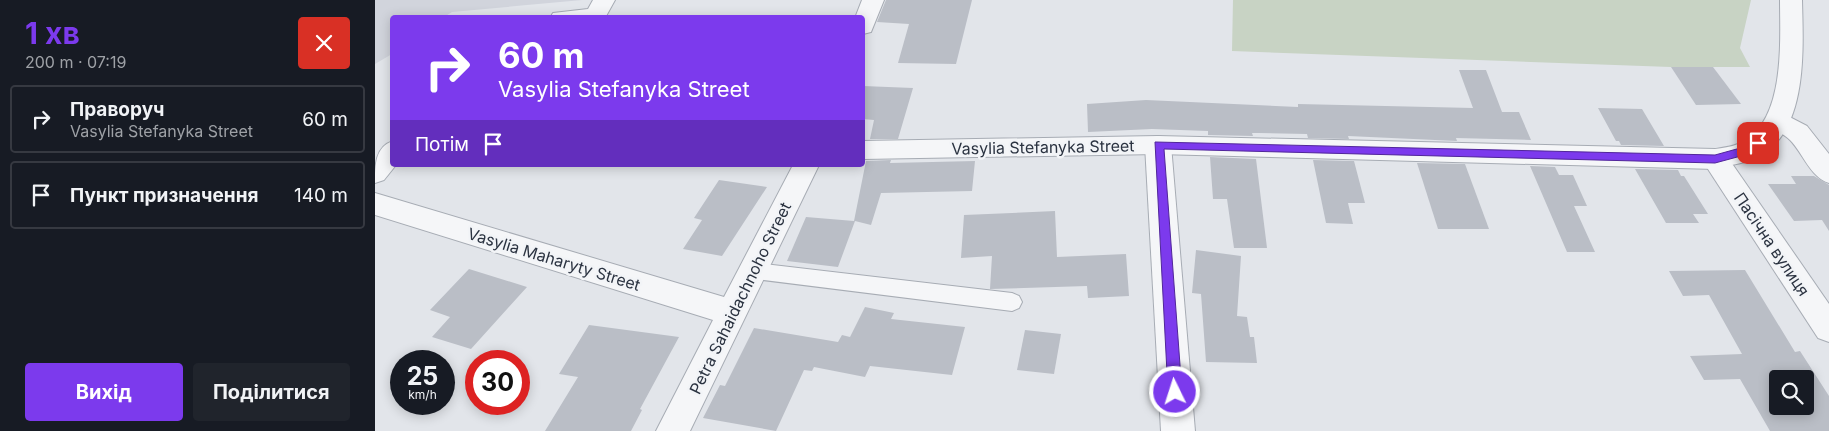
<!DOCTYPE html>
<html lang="uk">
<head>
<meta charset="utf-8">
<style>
  body { margin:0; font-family:Inter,sans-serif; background:#20242c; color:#f1f3f6; height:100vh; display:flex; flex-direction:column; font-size:19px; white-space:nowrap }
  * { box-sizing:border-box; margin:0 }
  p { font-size:16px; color:#9ea1a6 }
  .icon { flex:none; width:28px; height:28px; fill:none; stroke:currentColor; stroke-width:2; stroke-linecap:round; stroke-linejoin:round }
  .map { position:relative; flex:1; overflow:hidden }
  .panel { display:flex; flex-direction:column; background:#171b24; width:375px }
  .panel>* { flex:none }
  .guide { position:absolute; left:15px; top:15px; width:475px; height:152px; border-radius:5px; box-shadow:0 2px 12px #0003; background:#7c3aed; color:#fff; overflow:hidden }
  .controls { position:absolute; left:1394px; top:370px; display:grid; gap:10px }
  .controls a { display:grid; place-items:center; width:45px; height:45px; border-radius:5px; background:#171b24; box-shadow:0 2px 12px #0003; font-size:25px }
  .speed { position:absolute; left:15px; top:350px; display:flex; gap:10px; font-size:25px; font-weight:700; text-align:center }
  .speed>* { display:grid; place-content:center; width:65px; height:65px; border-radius:50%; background:#171b24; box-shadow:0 2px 12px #0003; line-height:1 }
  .speed small { font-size:12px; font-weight:400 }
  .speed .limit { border:8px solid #d22; background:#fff; color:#111 }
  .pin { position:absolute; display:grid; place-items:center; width:42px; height:42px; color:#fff; margin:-21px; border-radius:10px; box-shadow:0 2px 8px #0006 }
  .me { position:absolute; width:55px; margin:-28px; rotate:356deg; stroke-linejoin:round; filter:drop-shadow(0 0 4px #0008) }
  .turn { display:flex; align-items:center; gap:18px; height:105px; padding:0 25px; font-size:22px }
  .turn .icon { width:65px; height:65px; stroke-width:2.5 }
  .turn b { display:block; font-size:35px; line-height:42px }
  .then { display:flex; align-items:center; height:48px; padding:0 25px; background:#0003; gap:10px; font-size:19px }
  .round { display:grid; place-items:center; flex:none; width:52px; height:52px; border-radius:5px; background:#20242c }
  .summary { display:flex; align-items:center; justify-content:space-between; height:85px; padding:0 25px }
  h1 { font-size:30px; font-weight:700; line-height:38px; color:#7c3aed }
  .action { display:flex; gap:10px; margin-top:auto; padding:10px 25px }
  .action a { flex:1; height:58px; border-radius:5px; background:#7c3aed; color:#fff; font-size:20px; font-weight:700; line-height:58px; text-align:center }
  .action a+a { background:#20242c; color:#f1f3f6 }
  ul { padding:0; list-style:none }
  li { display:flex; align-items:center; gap:15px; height:68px; margin:0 10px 8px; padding:0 15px; border:2px solid #363941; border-radius:5px }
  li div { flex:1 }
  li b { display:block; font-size:19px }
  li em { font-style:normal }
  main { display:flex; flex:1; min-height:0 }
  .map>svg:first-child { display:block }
  .built { fill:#d1d4dc }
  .green { fill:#c8d3c4 }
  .building { fill:#babec6; fill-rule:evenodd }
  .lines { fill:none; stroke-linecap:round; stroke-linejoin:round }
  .service-casing { stroke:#a7acb4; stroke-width:2 }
  .minor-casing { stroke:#a7acb4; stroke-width:2 }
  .tertiary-casing { stroke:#a7acb4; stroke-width:2 }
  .service { fill:#f5f6f8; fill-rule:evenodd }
  .minor { fill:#f5f6f8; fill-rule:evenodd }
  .tertiary { fill:#f5f6f8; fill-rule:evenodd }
  .route { fill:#7c3aed; stroke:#51269a }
  .labels { text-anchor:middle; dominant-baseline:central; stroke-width:5; stroke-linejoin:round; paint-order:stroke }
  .street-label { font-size:16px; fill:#2b3341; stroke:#f2f4f7 }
</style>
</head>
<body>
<main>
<section class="panel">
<div class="summary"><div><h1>1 хв</h1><p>200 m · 07:19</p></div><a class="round" style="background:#d93025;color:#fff"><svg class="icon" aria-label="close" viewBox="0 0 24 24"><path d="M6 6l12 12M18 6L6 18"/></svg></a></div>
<ul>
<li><svg class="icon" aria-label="right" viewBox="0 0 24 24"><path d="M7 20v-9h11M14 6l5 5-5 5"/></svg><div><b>Праворуч</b><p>Vasylia Stefanyka Street</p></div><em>60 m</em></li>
<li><svg class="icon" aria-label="arrive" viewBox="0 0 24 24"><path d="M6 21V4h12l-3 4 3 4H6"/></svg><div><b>Пункт призначення</b></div><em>140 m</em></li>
</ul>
<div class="action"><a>Вихід</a><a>Поділитися</a></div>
</section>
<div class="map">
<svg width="1454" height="431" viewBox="0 0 1454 431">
  <rect width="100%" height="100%" fill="#e2e5ea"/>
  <polygon class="built" points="0,0 207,0 77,12 69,17 18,18 17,54 0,64"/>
  <polygon class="green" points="858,0 1376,0 1365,48 1375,67 1296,67 857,51"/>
  <g class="building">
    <polygon points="511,0 597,0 581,64 523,63 534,24 502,22"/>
    <polygon points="1296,67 1338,67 1366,104 1321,105"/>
    <polygon points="1084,70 1111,70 1127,112 1144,112 1156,140 1081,138 1082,141 973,136 974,139 933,138 932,134 884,133 877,133 878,136 833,135 833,131 777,129 713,132 712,104 771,100 923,107 923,104 1098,108"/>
    <polygon points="488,86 538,88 523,139 495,139 499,120 488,119"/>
    <polygon points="1223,108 1267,109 1289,146 1246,145 1244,141 1241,141"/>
    <polygon points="835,157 881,159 892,248 859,248 852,199 838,199"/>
    <polygon points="516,160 515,163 600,161 597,191 506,193 496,225 480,221 463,267 412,261 431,217 479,221 491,161"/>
    <polygon points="938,160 979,161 990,203 973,203 978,224 951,223"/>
    <polygon points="1042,163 1090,164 1114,229 1063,229"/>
    <polygon points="1155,166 1180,167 1184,175 1198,175 1212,206 1199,206 1220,252 1192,252"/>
    <polygon points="1260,169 1303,170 1306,176 1309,176 1333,214 1318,214 1324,223 1291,223"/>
    <polygon points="1416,176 1439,176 1454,185 1454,231 1447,220 1419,221 1393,184 1421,184"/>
    <polygon points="344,180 392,187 347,256 308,249 327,220 319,218"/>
    <polygon points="680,211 682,257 751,254 754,296 713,298 712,286 615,289 617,256 586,258 589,215"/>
    <polygon points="821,250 866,256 862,316 872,317 875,337 879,337 882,363 831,362 826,294 817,293"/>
    <polygon points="94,269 152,287 96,349 57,337 75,317 55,310"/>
    <path d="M1370,270L1420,352L1425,351L1454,396V431H1395L1365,379L1329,380L1315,356L1367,354L1334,295L1308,296L1294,271ZM1402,379H1430V406H1402Z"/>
    <polygon points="490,307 519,313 516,319 590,327 577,375 495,366 490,377 439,367 437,371 429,370 401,431 328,418 345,385 350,386 379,328 463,342 467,335 475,337"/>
    <polygon points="214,325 304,337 265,409 267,410 256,431 170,431 203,377 184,374"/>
    <polygon points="650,330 686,334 679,374 642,370"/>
  </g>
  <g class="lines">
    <defs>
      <polygon id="service" points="380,263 637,293 644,296 647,302 644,308 637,311 380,279 373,277 370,271 373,265"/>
      <g id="minor">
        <polygon points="218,0 240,0 230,18 175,18 178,13 213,9"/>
        <path d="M1403,111L1432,126L1454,154V183C1435,177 1428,153 1415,140C1407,132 1396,130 1391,120L1394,114Z"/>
        <polygon points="783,136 792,138 796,145 820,431 786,431 770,145 774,138"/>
        <path d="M18,141V165H21L9,180L0,183C0,165 0,147 18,141Z"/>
        <polygon points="1340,149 1349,152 1454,304 1454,342 1443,338 1331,166 1327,159 1331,152"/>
        <polygon points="418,165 444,165 315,431 281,431 338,320 0,215 0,193 349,297"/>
      </g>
      <g id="tertiary">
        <polygon points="487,0 509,0 496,32 488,34 488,18 480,18"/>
        <path d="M1405,0H1427C1428,48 1434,133 1381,158C1368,164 1353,165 1340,169L783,154L488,159V141L783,136L1340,149C1347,148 1356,147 1363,144C1411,125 1405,42 1405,0Z"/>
      </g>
    </defs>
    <use href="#service" class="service-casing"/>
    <use href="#minor" class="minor-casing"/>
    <use href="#tertiary" class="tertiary-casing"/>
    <use href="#service" class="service"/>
    <use href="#minor" class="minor"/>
    <use href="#tertiary" class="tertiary"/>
  </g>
  <polygon class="route" points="1383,139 1388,143 1377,153 1340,163 789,149 807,392 805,397 800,398 795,397 793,392 780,142 1340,155 1369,147"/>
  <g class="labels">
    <g class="street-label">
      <text transform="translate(668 147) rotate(-1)">Vasylia Stefanyka Street</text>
      <text transform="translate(1397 244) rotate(56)">Пасічна вулиця</text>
      <text transform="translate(179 259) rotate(17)">Vasylia Maharyty Street</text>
      <text transform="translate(365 298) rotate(-64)">Petra Sahaidachnoho Street</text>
    </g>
  </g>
</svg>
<div class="controls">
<a><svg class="icon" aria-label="search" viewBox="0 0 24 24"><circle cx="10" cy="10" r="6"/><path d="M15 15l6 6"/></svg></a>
</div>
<div class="speed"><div>25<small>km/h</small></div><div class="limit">30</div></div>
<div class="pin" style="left:1383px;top:143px;background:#d93025"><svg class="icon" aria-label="arrive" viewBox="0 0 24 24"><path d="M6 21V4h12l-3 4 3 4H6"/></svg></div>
<svg class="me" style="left:800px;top:392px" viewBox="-20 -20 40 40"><circle r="17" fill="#7c3aed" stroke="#fff" stroke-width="3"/><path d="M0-11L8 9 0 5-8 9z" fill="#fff"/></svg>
<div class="guide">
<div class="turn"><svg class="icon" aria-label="right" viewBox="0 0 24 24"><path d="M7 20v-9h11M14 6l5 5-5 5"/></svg><div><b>60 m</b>Vasylia Stefanyka Street</div></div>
<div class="then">Потім<svg class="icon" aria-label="arrive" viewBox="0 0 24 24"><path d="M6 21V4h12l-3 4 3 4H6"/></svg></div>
</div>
</div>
</main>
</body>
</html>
